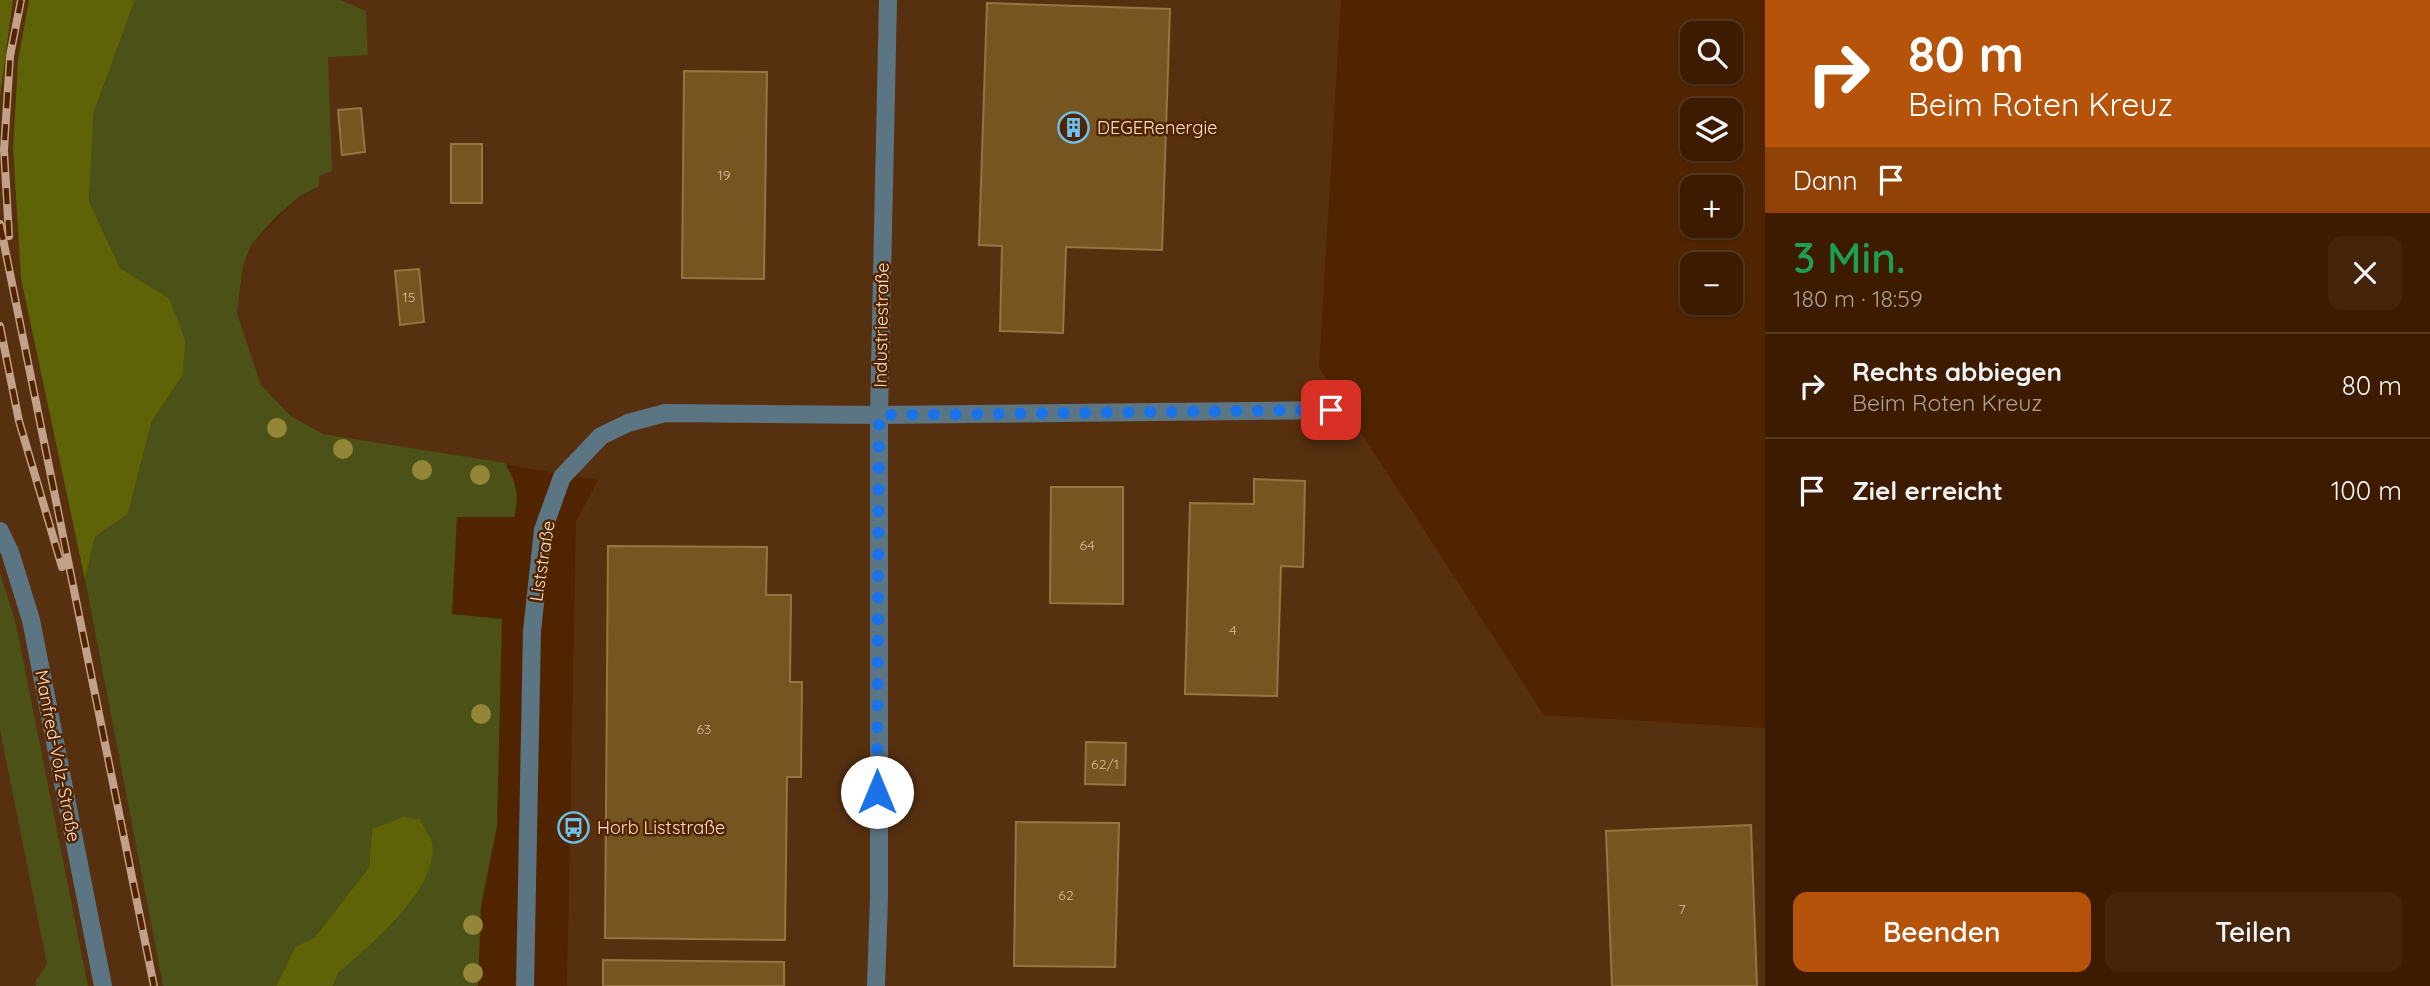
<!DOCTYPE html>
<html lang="de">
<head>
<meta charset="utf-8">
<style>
  body { margin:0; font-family:Quicksand,sans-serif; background:#44240a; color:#f1f3f6; height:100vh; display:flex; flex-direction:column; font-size:26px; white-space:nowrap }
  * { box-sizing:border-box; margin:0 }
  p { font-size:23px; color:#ada199 }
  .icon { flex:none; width:38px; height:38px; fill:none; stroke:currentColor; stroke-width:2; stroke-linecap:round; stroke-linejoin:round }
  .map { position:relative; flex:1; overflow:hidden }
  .sheet { display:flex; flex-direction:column; background:#3d1b00; width:665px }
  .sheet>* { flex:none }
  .guide { background:#b45309; color:#fff; overflow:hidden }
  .fabs { position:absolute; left:1680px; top:21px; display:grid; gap:14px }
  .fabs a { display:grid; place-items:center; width:63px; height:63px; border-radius:14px; background:#3d1b00; box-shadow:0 2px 5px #0004,0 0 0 2px #563922; font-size:35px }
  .pin { position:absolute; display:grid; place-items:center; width:60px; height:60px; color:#fff; margin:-30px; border-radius:14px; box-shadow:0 4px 10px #0006 }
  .me { position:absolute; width:77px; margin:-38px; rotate:0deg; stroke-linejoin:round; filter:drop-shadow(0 0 5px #0008) }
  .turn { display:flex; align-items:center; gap:24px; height:147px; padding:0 28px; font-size:32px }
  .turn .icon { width:91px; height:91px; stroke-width:2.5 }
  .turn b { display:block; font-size:49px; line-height:60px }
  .then { display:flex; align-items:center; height:66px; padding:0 28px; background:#0003; gap:14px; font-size:26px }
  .round { display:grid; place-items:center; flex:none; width:74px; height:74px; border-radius:14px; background:#44240a }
  .summary { display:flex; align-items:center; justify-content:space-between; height:119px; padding:0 28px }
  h1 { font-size:42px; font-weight:600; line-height:52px; color:#1e9e55 }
  .button { display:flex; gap:14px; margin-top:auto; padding:14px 28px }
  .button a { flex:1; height:80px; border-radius:14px; background:#b45309; color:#fff; font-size:28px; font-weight:600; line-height:80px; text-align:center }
  .button a+a { background:#44240a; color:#f1f3f6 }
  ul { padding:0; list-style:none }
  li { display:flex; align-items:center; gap:21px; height:105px; padding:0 28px; border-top:2px solid #563922 }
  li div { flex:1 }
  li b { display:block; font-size:26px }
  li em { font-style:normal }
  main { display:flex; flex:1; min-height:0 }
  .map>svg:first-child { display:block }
  .built { fill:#573010 }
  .green { fill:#4b5117 }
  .forest { fill:#5d6306 }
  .building { fill:#775520; stroke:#987441; stroke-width:2 }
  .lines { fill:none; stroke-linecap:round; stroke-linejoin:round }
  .minor { stroke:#5c7583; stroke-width:18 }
  .rail-casing { stroke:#c3a088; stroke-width:8 }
  .rail { stroke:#512400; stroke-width:5; stroke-dasharray:16; stroke-linecap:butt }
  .tree { fill:#948639 }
  .route { stroke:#1a73e8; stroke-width:12; stroke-dasharray:0 21.6 }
  .labels { text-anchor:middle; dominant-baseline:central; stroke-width:5; stroke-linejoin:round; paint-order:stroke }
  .number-label { font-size:14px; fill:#dcbca2 }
  .poi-label { font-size:18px; fill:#fddfcd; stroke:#512400; text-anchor:start }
  .street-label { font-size:18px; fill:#fddfcd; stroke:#512400 }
</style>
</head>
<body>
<main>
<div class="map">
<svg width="1765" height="986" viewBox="0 0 1765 986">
  <rect width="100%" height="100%" fill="#512400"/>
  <g class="built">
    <polygon points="0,0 29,0 18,60 13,149 21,279 85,580 163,986 0,986"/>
    <polygon points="341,0 1341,0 1319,368 1544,715 1765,728 1765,986 567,986 576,522 598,480 323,434 291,416 261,385 237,313 243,266 251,245 300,196 318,186 319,176 331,171 327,56 368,54 366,11"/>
  </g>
  <g class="green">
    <path d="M135,0H341L366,11L368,55L328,57L332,171L319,176V186L300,196L275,218L251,245L243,266L237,313L261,385L291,416L323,434L505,463C516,483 520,495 514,517H457L452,614L502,619L497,826L481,906L478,986H333L338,974L395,920L372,829L369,867L315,937L295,947L276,986H163L85,580L95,537L128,514L152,421L183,375L169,298L120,268L89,201L94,112Z"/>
    <polygon points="0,572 16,624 88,986 36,986 35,982 47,964 0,730"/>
  </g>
  <g class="forest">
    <polygon points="0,0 13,0 0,96"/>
    <polygon points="29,0 135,0 94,112 89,201 120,268 169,298 185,340 183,375 152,421 128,514 95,537 85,580 21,279 13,149 18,60"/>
    <path d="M403,817L419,819C423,826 430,835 432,843C440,889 368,946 338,974L333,986H276L295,947L315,937L369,867L372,829Z"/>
  </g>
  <g class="building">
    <polygon points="987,3 1170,9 1162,250 1066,247 1063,333 1000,331 1002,246 979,245"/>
    <polygon points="684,71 767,72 764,279 682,278"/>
    <polygon points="361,108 365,152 342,155 338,110"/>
    <rect x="451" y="144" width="31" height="59"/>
    <polygon points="419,269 424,322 400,325 395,271"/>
    <polygon points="1254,479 1305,481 1303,567 1281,566 1277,696 1185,694 1190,503 1254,504"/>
    <polygon points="1051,487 1123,487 1123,604 1050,603"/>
    <polygon points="608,546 767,547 766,595 791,595 790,682 802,682 801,777 787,777 785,940 605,938"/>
    <polygon points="1086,742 1126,743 1125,785 1085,784"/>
    <polygon points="1016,822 1119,823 1115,967 1014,966"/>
    <polygon points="1751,825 1757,986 1612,986 1606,831"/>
    <polygon points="603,960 784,962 784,986 603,986"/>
  </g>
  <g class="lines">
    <g class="minor">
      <polyline points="0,531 10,552 31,620 103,986"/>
      <polyline points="525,986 532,631 543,530 562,477 601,436 628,423 665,413 879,415 1331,410"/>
      <polyline points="876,986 879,897 879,415 888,0"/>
    </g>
    <defs>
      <g id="rail">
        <polyline points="0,224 154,986"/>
        <polyline points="9,236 4,150 10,56 21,0"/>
        <polyline points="0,326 19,421 62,567"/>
      </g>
    </defs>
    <use href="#rail" class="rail-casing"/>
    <use href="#rail" class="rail"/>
  </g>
  <g class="tree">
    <circle cx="277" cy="428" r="10"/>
    <circle cx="343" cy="449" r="10"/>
    <circle cx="422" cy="470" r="10"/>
    <circle cx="480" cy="475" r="10"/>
    <circle cx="481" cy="714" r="10"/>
    <circle cx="473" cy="925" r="10"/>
    <circle cx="473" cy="973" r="10"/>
  </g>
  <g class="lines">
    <polyline class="route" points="877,792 879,415 1331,410"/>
  </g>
  <defs>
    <symbol id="building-ring" viewBox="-11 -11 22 22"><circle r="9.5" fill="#512400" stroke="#6cc3f2" stroke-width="1.5"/><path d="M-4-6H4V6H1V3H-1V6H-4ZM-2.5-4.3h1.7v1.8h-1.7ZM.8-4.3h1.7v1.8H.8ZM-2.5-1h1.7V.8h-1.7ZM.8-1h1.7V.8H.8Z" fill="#6cc3f2"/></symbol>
    <symbol id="bus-ring" viewBox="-11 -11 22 22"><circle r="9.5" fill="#512400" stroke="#6cc3f2" stroke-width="1.5"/><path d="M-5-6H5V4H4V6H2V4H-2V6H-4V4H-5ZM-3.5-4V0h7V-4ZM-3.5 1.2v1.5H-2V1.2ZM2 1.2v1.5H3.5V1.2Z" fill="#6cc3f2"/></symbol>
  </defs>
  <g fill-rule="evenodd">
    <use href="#building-ring" x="1056" y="110" width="35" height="35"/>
    <use href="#bus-ring" x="556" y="810" width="35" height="35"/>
  </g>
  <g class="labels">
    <g class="number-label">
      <text x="724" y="175">19</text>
      <text x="409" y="297">15</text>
      <text x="1087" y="545">64</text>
      <text x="1233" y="630">4</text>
      <text x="704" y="729">63</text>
      <text x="1105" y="764">62/1</text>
      <text x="1066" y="895">62</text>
      <text x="1682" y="909">7</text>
    </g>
    <g class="poi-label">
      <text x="1097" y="127">DEGERenergie</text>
      <text x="597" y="827">Horb Liststraße</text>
    </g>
    <g class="street-label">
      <text transform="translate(881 325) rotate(-89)">Industriestraße</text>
      <text transform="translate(542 561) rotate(-81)">Liststraße</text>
      <text transform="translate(58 756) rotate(79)">Manfred-Volz-Straße</text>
    </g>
  </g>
</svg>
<div class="fabs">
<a><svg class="icon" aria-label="search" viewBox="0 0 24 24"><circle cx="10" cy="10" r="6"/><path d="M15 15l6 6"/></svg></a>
<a><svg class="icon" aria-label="layers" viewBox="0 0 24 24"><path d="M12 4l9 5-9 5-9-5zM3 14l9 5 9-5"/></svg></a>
<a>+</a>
<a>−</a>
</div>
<div class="pin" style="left:1331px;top:410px;background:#d93025"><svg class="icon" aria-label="arrive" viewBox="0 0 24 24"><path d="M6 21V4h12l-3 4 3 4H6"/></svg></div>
<svg class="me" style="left:877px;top:792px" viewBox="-20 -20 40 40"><circle r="19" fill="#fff"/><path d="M0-13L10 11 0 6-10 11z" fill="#1a73e8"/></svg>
</div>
<section class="sheet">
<div class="guide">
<div class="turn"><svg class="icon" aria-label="right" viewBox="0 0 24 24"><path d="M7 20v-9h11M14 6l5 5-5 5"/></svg><div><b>80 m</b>Beim Roten Kreuz</div></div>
<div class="then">Dann<svg class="icon" aria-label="arrive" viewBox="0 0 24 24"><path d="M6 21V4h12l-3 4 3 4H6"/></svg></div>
</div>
<div class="summary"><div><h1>3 Min.</h1><p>180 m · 18:59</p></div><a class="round"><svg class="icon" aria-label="close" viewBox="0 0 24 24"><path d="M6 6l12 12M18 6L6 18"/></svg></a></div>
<ul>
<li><svg class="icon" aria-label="right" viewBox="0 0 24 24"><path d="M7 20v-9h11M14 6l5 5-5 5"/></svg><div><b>Rechts abbiegen</b><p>Beim Roten Kreuz</p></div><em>80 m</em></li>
<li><svg class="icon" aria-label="arrive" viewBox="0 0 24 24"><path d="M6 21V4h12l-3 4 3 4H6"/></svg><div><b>Ziel erreicht</b></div><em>100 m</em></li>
</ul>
<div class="button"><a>Beenden</a><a>Teilen</a></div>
</section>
</main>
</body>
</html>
